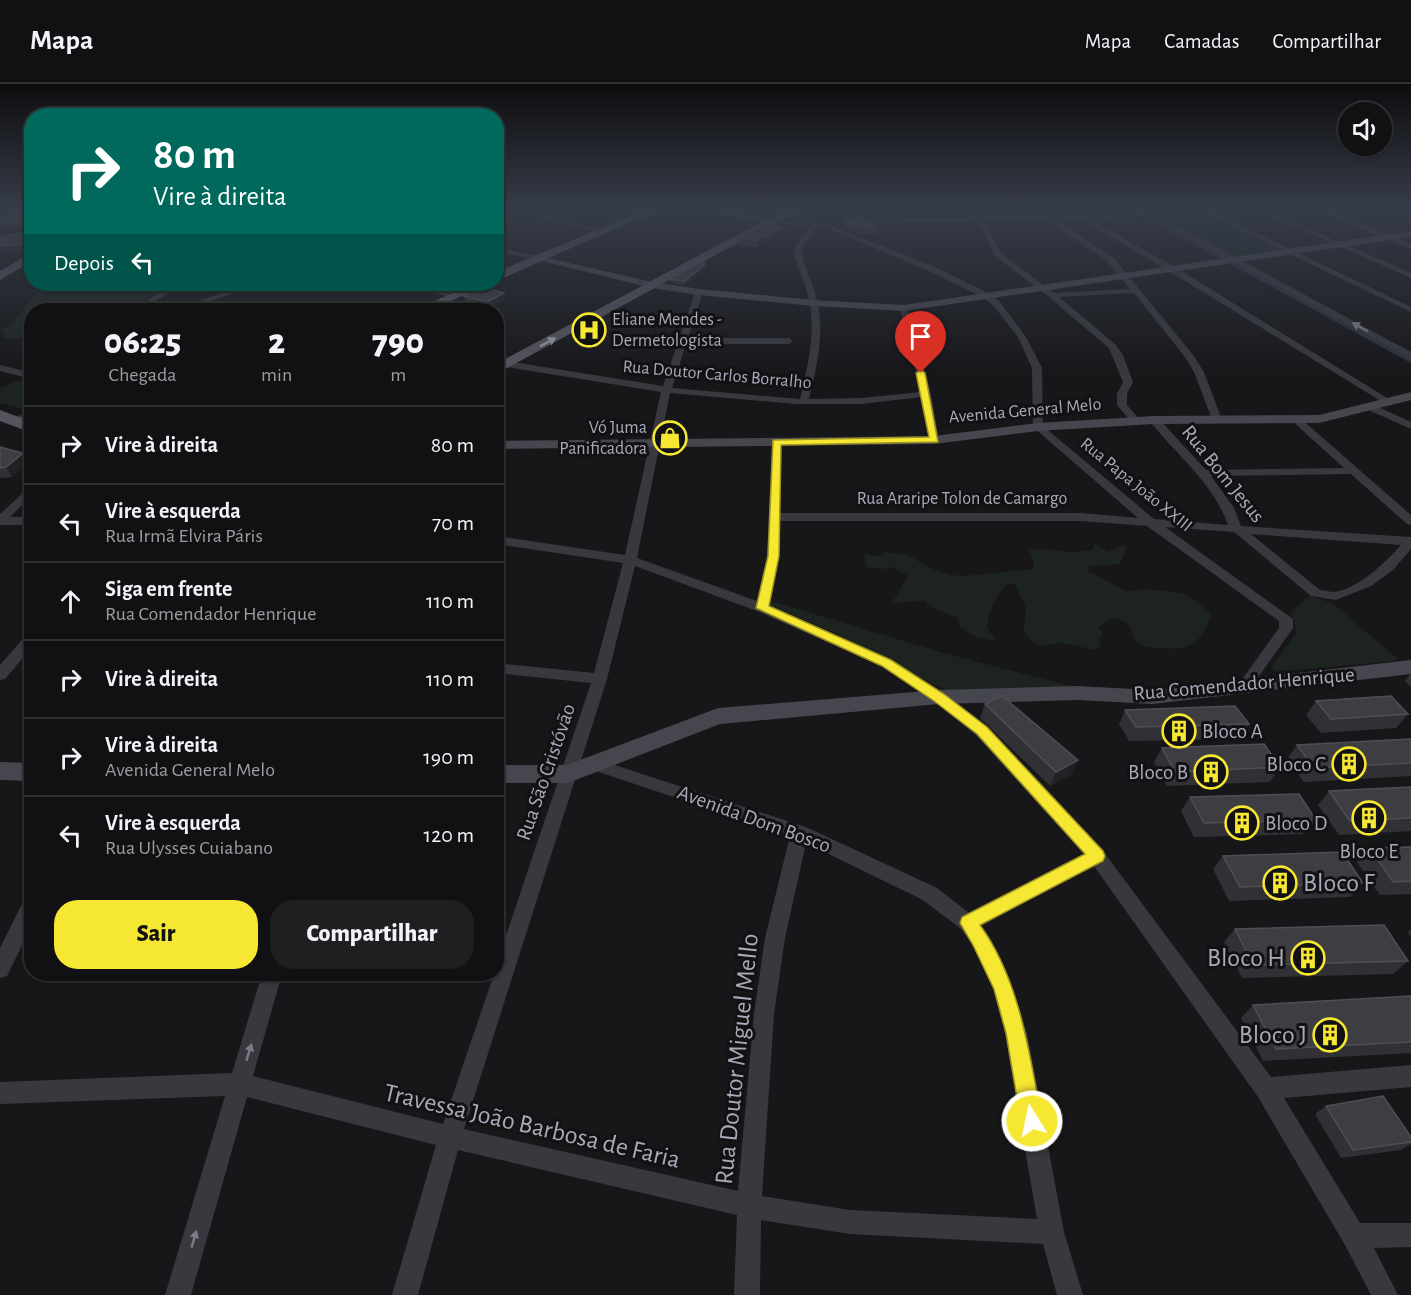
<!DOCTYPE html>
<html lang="pt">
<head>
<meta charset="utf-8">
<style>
  body { margin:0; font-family:"Alegreya Sans",sans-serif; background:#1e1f21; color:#f1f3f6; height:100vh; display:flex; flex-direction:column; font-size:22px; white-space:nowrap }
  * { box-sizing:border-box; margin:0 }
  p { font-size:20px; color:#9c9da0 }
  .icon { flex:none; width:33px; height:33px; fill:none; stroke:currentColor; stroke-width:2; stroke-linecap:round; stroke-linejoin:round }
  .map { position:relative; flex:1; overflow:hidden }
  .sheet { position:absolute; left:24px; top:219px; width:480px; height:678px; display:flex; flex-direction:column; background:#111113; border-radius:24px; box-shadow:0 2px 4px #0004,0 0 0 2px #303133 }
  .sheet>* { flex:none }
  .hud { position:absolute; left:24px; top:24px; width:480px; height:183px; border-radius:24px; box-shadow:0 2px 4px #0004,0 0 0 2px #303133; background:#00695c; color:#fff; overflow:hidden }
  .fabs { position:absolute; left:1338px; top:18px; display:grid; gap:12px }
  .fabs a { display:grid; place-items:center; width:54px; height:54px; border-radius:50%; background:#111113; box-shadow:0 2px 4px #0004,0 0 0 2px #303133; font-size:30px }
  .pin { position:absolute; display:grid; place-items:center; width:51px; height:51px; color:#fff; margin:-62px -26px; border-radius:50% 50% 50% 0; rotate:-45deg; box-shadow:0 0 6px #0007 }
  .pin .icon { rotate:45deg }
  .me { position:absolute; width:66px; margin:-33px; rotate:350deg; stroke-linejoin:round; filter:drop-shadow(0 0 4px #0008) }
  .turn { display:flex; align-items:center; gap:21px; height:126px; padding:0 30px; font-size:27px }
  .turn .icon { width:78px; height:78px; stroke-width:2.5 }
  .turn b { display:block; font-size:42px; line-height:51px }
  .then { display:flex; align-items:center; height:57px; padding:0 30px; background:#0003; gap:12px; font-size:22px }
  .eta { display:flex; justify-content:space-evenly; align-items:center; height:102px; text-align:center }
  .eta b { font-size:36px; font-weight:800; line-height:42px }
  .primary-button { display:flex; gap:12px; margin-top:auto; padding:12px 30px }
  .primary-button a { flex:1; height:69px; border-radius:24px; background:#f6e732; color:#111; font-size:24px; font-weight:800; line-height:69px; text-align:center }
  .primary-button a+a { background:#1e1f21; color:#f1f3f6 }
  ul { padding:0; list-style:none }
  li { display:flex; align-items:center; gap:18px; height:78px; padding:0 30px; border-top:2px solid #303133 }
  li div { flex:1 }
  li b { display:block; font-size:22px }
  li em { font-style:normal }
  header { display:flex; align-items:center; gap:36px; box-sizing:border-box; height:84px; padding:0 30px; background:#111113; border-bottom:2px solid #303133 }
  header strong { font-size:28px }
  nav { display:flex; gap:33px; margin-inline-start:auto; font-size:21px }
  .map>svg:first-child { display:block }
  .green { fill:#1d2420 }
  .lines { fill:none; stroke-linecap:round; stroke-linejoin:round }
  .canal { fill:#2c313d; fill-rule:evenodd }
  .street { fill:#38383e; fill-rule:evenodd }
  .secondary { fill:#46464e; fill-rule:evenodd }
  .primary { fill:#54545d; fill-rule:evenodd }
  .wall { fill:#313034 }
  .shaded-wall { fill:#212123 }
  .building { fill:#3e3d42; stroke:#4f4e55; stroke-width:1.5 }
  .oneway { fill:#7c7c88 }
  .oneway2 { fill:#9898a7 }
  .route { fill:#f6e732; stroke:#a09620; stroke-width:1.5 }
  .labels { text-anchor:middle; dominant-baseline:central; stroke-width:6; stroke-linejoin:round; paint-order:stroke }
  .far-poi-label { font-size:18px; fill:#a9a9b9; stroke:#121214; text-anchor:start }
  .far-street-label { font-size:18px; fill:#a9a9b9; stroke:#121214 }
  .street-label { font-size:21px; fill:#a9a9b9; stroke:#121214 }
  .poi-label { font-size:21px; fill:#a9a9b9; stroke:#121214; text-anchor:start }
  .near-poi-label { font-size:26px; fill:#a9a9b9; stroke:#121214; text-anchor:end }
  .near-street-label { font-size:26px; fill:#a9a9b9; stroke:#121214 }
</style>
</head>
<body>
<header>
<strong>Mapa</strong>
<nav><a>Mapa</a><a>Camadas</a><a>Compartilhar</a></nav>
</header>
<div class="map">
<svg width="1411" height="1211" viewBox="0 0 1411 1211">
  <rect width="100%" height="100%" fill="#171719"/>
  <g class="green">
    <polygon points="1161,133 1210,133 1282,167 1238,175 1159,134"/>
    <polygon points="61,200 88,200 86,203 90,204 90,200 171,200 125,226 32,226 31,252 8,255 1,253 5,251 0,246 10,242 37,209 28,206 36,202"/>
    <polygon points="23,295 31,298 31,327 0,319 0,304"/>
    <path d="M1094,459L1108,468L1122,462L1127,463L1120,480L1089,482L1088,487L1126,507L1147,505L1181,509L1197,517L1211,530C1203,559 1189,567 1160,564C1154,564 1147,563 1142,561C1132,557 1134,550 1130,543C1123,531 1105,534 1099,544L1103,550L1098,556L1101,562L1096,566L1062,559L1040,562L1032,558L1024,547L1026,524L1015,500H1007C995,511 989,528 987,544L997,557L978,554L960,543L958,534L930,523L925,517L892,519L908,492L893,483L882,485L866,483L864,469L881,473L885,468L907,471L931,484L950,491L965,492L1034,485V478L1029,466C1052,462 1071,473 1093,465Z"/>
    <polygon points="1310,512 1332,519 1397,574 1395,577 1276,588 1271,583 1297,548 1291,528"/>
    <polygon points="771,517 940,568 1078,604 947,607 842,552 770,521"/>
  </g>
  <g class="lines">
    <g class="canal">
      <polygon points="1124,124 1131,124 1146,130 1141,131"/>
      <polygon points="1147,133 1151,133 1230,176 1225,177 1147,135"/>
      <polygon points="1232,179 1236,179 1411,274 1411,279 1232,181"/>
    </g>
    <g class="street">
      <polygon points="506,124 515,124 606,147 603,149"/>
      <path d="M968,124H974L982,133L1392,124L1389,126L1330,127L1411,160V165L1323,128L1273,129L1411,189V194L1265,129L1217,130L1411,223V228L1208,131L1159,132L1411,268V275L1150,132L1088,134L1175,183L1392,317L1384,319L1169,187L1079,134L1054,135L1113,173L1194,272L1204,288L1222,336L1213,338L1194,288L1185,273L1134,209L1059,213L1115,260L1123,271L1133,298L1127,310V321L1142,338L1133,340L1117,321V310L1123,298L1109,264L1049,213L995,172L978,137L845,140L842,138L845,136L976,133ZM1045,135L1107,177L1130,205L1054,209L1001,169L984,136Z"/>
      <path d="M770,136L830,141L935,183L988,209L1000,218L1026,253L1042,284L1043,342L1154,435L1228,441C1213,398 1176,371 1149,336L1154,333L1158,334L1206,386L1344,384L1291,336L1300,334L1411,431V441L1407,440L1351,390L1211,392L1234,424L1241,442L1411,453V465L1393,486L1371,502L1336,516L1311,512L1234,448L1165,443L1293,535V544L1250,605L1245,606L1238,601L1279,544V537L1147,442L1081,437H780L779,472L769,522L891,576L944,609L988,643L1103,767L1271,993L1411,981V1003L1284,1014L1360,1139H1411V1163L1374,1164L1398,1211H1371L1345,1161L1258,1013L1094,782L981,842L1013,905L1027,949L1064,1148L1083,1211H1057L1043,1160L850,1150L761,1136L760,1211H734L737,1131L458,1066L418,1211H392L436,1061L247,1013L191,1211H165L225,1012L0,1020V998L232,989L262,890H282L253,992L443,1040L494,890H496V881L591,599L496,589V579L594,589L623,479L496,460V452L625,471L661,308L507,283L502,280L507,277L663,302L695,208L699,206L703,208L688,254H789L793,257L789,260H686L672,304L800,315C808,281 817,246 808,211C804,196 797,182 793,166L810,142L772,139ZM816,143L827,144L929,187L982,213L994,222L1018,253L1032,284L1033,343L1138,434L1081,429H780L782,358L777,355L772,358L767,472L757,517L637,474L670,309L797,320H861L922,313L929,356L934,359L939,356L931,310L907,222L900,224L921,308L861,314L809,315C817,282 825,249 817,216C813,199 804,183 801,166ZM1251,450L1401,461C1386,478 1358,505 1334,508C1330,508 1324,506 1320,506ZM635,482L757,527L881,582L934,617L976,651L1084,770L969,829L937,804L806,743L596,675L590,677L588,681L590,685L790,752L765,854L754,930L738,1107L464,1045L607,595ZM806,759L923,816L961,845L973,861L993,905L1005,949L1037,1135L850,1126L762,1112L774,930L785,854Z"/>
      <polygon points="32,150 32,154 0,155 0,151"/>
      <polygon points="496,163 542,173 543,175 539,177 496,167"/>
      <polygon points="172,200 181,200 142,226 133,226"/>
      <polygon points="249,200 259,200 184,226 173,226"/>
      <polygon points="399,200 411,200 458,212 454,214"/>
      <polygon points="0,281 32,289 32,295 0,287"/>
      <polygon points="1366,321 1374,321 1411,338 1411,345 1366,325"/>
      <polygon points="32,326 32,333 15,339 10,336"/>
      <polygon points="32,401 32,411 10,433 32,433 32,441 0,441 0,430"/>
      <polygon points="32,549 32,563 5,595 0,596 0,581 27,550"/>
      <polygon points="32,812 32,841 7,892 0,894 0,864 25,814"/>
    </g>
    <g class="secondary">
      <polygon points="692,124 709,124 772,134 777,137 772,140"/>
      <polygon points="1411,147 1411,153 904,227 814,222 699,211 652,204 534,175 539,172 652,198 699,205 814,216 904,221"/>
      <polygon points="1411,308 1411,316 1319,339 1154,340 1038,347 934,360 496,365 496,357 934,352 1038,339 1154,332 1319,331"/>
      <polygon points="1411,576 1411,590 1152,620 1077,616 939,620 720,640 568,699 496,699 496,681 567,681 718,624 939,606 1077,602 1152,606"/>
      <polygon points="0,678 32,679 32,697 0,696"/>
    </g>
    <g class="primary">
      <polygon points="650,124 663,124 496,197 496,188"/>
      <polygon points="797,124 810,124 771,141 496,290 496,280 763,137"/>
      <polygon points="32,169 32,177 0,196 0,187"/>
      <polygon points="473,200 488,200 431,226 414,226"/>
      <polygon points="0,326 32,338 32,349 0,337"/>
    </g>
  </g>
  <g class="wall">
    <polygon points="32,124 32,166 0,168 0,157 31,149 31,148 25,148 22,142 24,141 0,142 0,134"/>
    <polygon points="753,124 785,124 779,129"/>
    <polygon points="843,136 877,143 876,150 860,150 842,143"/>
    <polygon points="781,143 780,149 757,163 738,161 738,155"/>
    <polygon points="705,183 685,201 670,198 670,195"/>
    <polygon points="504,209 505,215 488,223 465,218 464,212"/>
    <polygon points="0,363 29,379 12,393 0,394"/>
    <polygon points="1411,589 1411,603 1405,597"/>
    <polygon points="1316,617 1408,630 1396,644 1321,649 1306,631"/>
    <polygon points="985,620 1071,691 1050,702 980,634"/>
    <polygon points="1125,626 1249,640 1240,655 1129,657 1119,640"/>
    <polygon points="1411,657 1411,692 1304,698 1287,675 1297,661"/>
    <polygon points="1162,664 1280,683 1270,698 1167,702 1154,678"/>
    <polygon points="1411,703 1411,747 1339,751 1318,721 1329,707"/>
    <polygon points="1190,713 1316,736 1305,750 1194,753 1181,727"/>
    <polygon points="1411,763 1411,810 1380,811 1357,778 1370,764"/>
    <polygon points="1223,772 1363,799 1350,813 1229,817 1213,785"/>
    <polygon points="1235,845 1408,877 1393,890 1242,894 1224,858"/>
    <polygon points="1411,845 1411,853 1408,848"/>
    <polygon points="1411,912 1411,969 1263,977 1241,934 1253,921"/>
    <polygon points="1326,1022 1411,1053 1411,1060 1401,1066 1341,1074 1315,1030"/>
  </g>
  <g class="shaded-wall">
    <polygon points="779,124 785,124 779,129"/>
    <polygon points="781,143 780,149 757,163 757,156"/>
    <polygon points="32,159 32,166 0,168 0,162"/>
    <polygon points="705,180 705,183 685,201 685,197"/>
    <polygon points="504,209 505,215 488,223 487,218"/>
    <polygon points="23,369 29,379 12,393 6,383"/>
    <polygon points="1078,676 1071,691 1050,702 1056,688"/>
  </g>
  <g class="building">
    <polygon points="20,124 32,124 32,135 0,135 0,134"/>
    <polygon points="861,135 877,143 861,143 843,136"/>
    <polygon points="32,136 32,159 0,162 0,157 9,151 31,149 31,142 22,142"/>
    <polygon points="766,140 781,143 757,156 738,155"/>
    <polygon points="703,177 705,180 685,197 670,195"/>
    <polygon points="482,203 504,209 487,218 464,212"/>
    <polygon points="0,363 23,369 6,383 0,384"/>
    <polygon points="1002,612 1078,676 1056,688 985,620"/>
    <polygon points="1391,612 1408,630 1331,635 1316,617"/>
    <polygon points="1235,622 1249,640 1136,643 1125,626"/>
    <polygon points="1410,655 1411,657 1411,679 1314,684 1297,661"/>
    <polygon points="1264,660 1280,683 1175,688 1162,664"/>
    <polygon points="1411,703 1411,734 1350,737 1329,707"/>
    <polygon points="1299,710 1316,736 1204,739 1190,713"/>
    <polygon points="1411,763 1411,797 1393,798 1370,764"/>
    <polygon points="1342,768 1363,799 1240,803 1223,772"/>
    <polygon points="1384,841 1408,877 1253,881 1235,845"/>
    <polygon points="1411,912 1411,958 1276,965 1253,921"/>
    <polygon points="1383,1012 1411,1053 1411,1058 1353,1066 1326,1022"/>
  </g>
  <defs><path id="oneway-solid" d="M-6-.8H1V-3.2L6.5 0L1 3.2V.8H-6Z" transform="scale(1.5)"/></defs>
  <g class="oneway">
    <use href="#oneway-solid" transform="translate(1360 243) rotate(-151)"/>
    <use href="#oneway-solid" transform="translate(249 968) rotate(-73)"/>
    <use href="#oneway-solid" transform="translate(194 1155) rotate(-74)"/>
  </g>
  <use class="oneway2" href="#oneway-solid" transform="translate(548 258) rotate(-29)"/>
  <linearGradient id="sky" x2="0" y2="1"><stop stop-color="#0d0d0e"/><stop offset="0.42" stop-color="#363c49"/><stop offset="1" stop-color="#363c49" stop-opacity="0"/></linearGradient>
  <rect width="1411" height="293" fill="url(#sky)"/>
  <path class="route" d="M921,286L925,289L938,358L781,361L779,472L769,522L891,576L944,610L987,643L1103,767L1105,772L1103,777L980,841C1020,896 1030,972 1042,1037L1039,1045L1032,1048L1024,1045L1021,1037L1006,949L994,905L973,861L960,839L962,833L1085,770L977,650L934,617L882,582L756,524L768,472L773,356L929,353L916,289Z"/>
  <defs>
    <symbol id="hospital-ring" viewBox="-11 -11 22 22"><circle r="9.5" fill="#121214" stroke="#f6e732" stroke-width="1.5"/><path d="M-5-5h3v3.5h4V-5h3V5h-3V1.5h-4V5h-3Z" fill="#f6e732"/></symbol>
    <symbol id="shop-ring" viewBox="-11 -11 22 22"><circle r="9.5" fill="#121214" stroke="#f6e732" stroke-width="1.5"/><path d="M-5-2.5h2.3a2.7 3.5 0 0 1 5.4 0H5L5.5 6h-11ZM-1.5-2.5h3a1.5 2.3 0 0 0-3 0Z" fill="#f6e732"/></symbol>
    <symbol id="building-ring" viewBox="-11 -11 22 22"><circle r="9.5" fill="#121214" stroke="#f6e732" stroke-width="1.5"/><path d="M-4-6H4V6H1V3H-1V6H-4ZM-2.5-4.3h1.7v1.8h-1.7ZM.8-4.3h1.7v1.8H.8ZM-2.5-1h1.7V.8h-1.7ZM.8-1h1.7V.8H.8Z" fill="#f6e732"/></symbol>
  </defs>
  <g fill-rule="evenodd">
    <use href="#hospital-ring" x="570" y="227" width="38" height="38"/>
    <use href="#shop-ring" x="651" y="335" width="38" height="38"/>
    <use href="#building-ring" x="1160" y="628" width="38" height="38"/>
    <use href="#building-ring" x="1330" y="661" width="38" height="38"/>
    <use href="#building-ring" x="1192" y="669" width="38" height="38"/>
    <use href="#building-ring" x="1350" y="715" width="38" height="38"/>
    <use href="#building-ring" x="1223" y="720" width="38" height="38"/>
    <use href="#building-ring" x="1261" y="780" width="38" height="38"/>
    <use href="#building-ring" x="1289" y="855" width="38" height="38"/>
    <use href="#building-ring" x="1311" y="932" width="38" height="38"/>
  </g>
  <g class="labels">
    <g class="far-poi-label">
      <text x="612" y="236">Eliane Mendes -<tspan x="612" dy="21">Dermetologista</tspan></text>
      <text x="647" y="344" text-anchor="end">Vó Juma<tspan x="647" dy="21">Panificadora</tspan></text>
    </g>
    <g class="far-street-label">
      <text transform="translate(717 291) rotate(5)">Rua Doutor Carlos Borralho</text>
      <text transform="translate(1025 327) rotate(-5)">Avenida General Melo</text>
      <text transform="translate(1136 401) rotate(39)">Rua Papa João XXIII</text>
      <text x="962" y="415">Rua Araripe Tolon de Camargo</text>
    </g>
    <g class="street-label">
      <text transform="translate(1223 390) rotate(51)">Rua Bom Jesus</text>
      <text transform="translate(1244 600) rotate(-5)">Rua Comendador Henrique</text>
      <text transform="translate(546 688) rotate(-71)">Rua São Cristóvão</text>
      <text transform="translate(754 735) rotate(20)">Avenida Dom Bosco</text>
    </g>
    <g class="poi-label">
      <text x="1202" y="647">Bloco A</text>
      <text x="1326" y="680" text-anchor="end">Bloco C</text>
      <text x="1188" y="688" text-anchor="end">Bloco B</text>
      <text x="1265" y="739">Bloco D</text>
      <text x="1369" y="767" text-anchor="middle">Bloco E</text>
    </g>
    <g class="near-poi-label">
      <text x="1303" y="799" text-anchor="start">Bloco F</text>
      <text x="1285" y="874">Bloco H</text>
      <text x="1307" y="951">Bloco J</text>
    </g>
    <g class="near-street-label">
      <text transform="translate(737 975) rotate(-84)">Rua Doutor Miguel Mello</text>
      <text transform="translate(532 1042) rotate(13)">Travessa João Barbosa de Faria</text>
    </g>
  </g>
</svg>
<div class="fabs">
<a><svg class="icon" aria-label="sound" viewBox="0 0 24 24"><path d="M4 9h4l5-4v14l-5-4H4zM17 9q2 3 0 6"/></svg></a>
</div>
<div class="pin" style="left:921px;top:289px;background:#d93025"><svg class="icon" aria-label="arrive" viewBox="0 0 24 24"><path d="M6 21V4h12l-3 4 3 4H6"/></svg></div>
<svg class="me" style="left:1032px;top:1037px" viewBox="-20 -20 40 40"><circle r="17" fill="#f6e732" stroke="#fff" stroke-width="3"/><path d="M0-11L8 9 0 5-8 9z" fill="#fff"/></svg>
<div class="hud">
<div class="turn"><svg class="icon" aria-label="right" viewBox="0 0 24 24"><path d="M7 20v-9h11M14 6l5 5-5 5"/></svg><div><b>80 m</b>Vire à direita</div></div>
<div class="then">Depois<svg class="icon" aria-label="left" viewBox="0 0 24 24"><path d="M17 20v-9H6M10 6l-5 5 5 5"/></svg></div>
</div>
<section class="sheet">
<div class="eta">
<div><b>06:25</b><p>Chegada</p></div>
<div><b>2</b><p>min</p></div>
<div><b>790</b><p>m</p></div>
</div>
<ul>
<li><svg class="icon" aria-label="right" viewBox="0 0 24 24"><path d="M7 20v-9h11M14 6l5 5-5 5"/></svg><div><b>Vire à direita</b></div><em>80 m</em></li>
<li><svg class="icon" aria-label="left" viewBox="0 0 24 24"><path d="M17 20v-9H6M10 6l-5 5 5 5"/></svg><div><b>Vire à esquerda</b><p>Rua Irmã Elvira Páris</p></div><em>70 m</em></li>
<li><svg class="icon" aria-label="ahead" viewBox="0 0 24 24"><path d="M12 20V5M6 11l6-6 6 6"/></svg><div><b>Siga em frente</b><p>Rua Comendador Henrique</p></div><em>110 m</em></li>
<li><svg class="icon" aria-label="right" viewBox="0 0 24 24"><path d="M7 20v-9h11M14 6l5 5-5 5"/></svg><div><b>Vire à direita</b></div><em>110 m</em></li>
<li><svg class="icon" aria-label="right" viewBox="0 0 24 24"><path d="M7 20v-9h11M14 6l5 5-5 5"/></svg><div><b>Vire à direita</b><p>Avenida General Melo</p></div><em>190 m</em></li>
<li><svg class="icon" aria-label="left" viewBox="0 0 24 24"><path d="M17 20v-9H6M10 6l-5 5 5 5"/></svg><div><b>Vire à esquerda</b><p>Rua Ulysses Cuiabano</p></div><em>120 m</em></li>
</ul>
<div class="primary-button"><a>Sair</a><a>Compartilhar</a></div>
</section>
</div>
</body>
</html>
